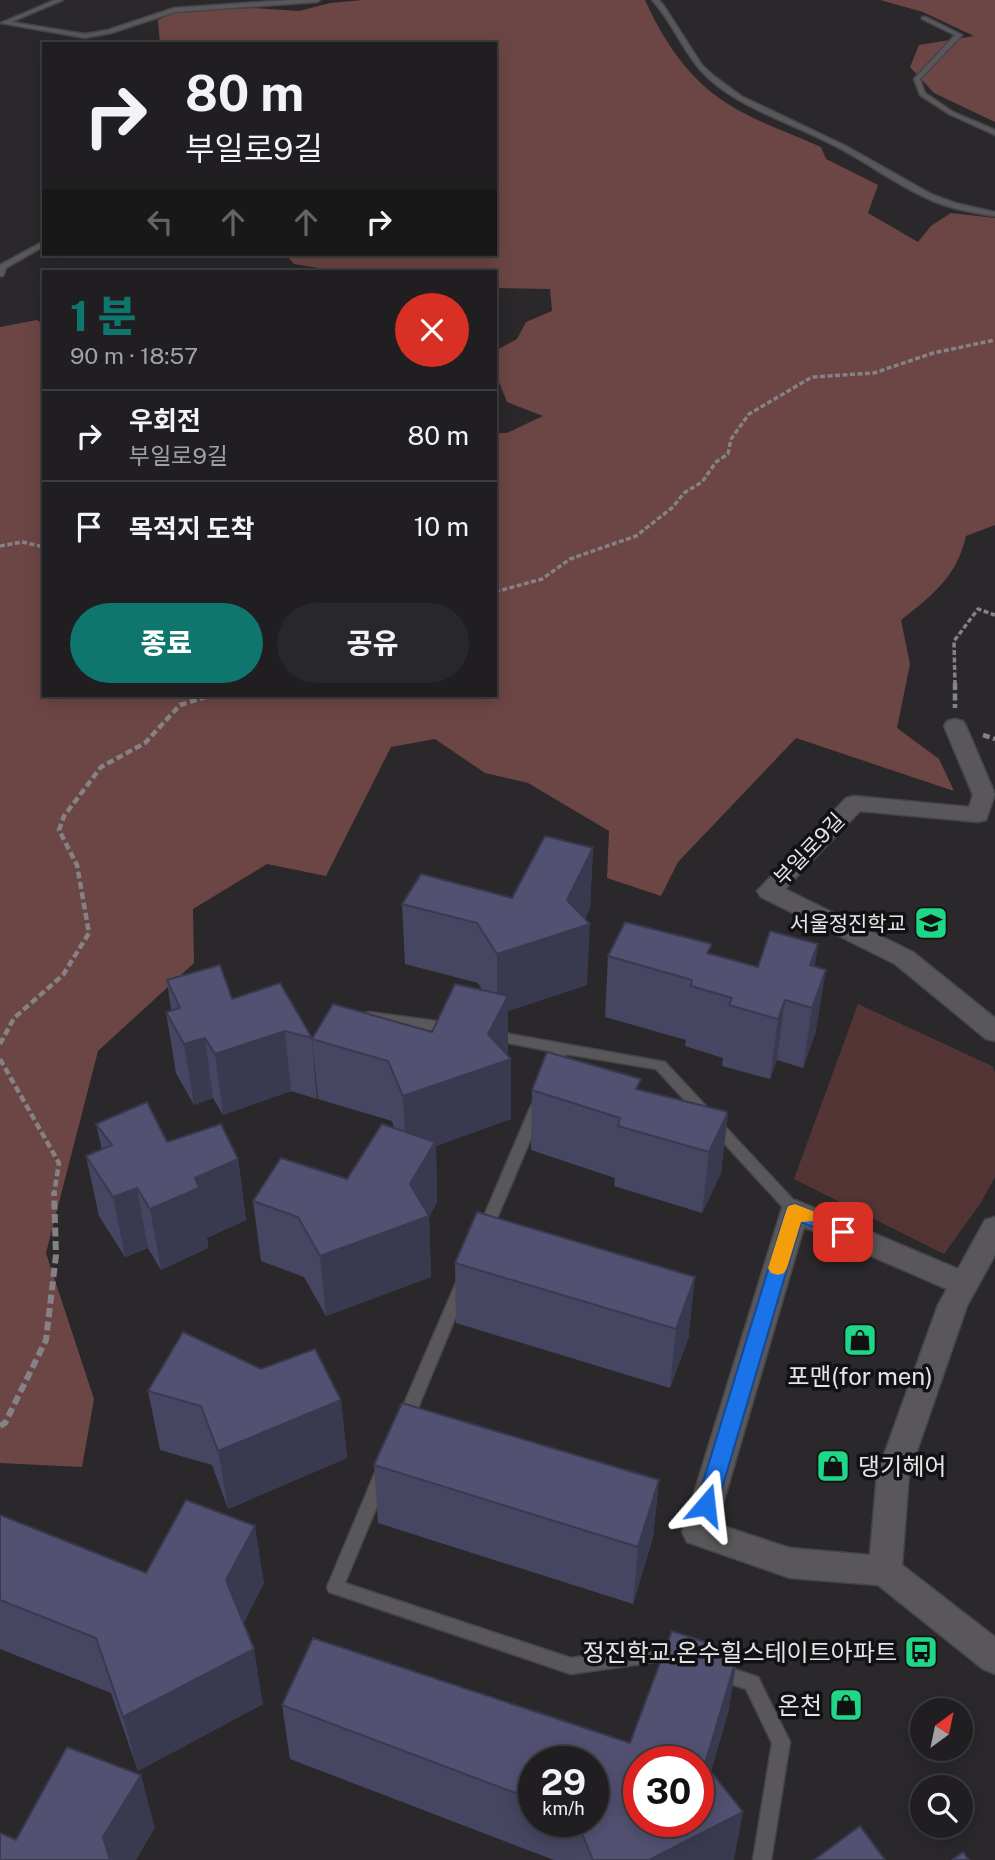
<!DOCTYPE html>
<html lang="ko">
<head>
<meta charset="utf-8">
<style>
  body { margin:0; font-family:"Public Sans","Noto Sans KR",sans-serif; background:#282729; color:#f1f3f6; height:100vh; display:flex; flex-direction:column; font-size:26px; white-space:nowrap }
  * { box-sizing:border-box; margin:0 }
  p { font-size:23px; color:#a2a2a5 }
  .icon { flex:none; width:38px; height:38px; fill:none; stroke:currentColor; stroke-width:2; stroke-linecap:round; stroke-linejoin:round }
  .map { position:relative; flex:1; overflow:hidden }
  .panel { position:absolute; left:42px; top:270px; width:455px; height:427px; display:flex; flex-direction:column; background:#201e20; border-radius:0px; box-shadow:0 4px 18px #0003,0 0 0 2px #3d3c3e }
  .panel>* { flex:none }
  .top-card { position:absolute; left:42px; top:42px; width:455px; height:214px; border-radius:0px; box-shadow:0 4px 18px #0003,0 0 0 2px #3d3c3e; background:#201e20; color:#f1f3f6; overflow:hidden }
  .needle { width:46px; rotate:33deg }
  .tools { position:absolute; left:910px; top:1698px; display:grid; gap:14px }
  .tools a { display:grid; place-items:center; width:63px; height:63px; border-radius:50%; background:#201e20; box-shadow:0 4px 18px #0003,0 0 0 2px #3d3c3e; font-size:35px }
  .speed { position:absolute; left:518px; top:1746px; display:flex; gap:14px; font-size:35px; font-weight:700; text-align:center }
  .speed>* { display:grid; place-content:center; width:91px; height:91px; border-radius:50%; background:#201e20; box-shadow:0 4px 18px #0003,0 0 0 2px #3d3c3e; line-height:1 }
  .speed small { font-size:18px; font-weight:400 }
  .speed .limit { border:10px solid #d22; background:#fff; color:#111 }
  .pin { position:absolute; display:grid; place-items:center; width:60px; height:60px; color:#fff; margin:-30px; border-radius:14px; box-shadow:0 4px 10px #0006 }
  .me { position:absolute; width:77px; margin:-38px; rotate:17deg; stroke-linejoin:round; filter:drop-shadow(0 0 5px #0008) }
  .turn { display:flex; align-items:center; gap:24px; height:147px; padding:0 28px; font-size:32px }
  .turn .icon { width:91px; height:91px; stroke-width:2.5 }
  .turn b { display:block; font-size:49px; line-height:60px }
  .lanes { display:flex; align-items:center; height:66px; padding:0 28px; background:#0003; justify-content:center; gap:35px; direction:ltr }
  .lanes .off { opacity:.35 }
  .round { display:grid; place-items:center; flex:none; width:74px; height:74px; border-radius:37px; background:#282729 }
  .summary { display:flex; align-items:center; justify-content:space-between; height:119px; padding:0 28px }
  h1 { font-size:42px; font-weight:800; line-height:52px; color:#0f766e }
  .cta { display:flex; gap:14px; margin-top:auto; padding:14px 28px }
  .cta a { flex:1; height:80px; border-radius:42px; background:#0f766e; color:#fff; font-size:28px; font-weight:800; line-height:80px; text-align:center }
  .cta a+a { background:#282729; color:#f1f3f6 }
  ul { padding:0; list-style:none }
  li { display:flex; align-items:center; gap:21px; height:91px; padding:0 28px; border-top:2px solid #3d3c3e }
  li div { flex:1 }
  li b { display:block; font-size:26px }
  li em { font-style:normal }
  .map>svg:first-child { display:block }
  .green { fill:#523534 }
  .forest { fill:#6c4645 }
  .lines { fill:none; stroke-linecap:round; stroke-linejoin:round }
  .lane-casing { stroke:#454446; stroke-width:3 }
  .street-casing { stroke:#454446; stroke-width:3 }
  .path-far2 { stroke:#848285; stroke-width:3.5; stroke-dasharray:5 2.5; stroke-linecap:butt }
  .path-far1 { stroke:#848285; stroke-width:4.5; stroke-dasharray:7 3.5; stroke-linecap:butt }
  .path { stroke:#848285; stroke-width:6; stroke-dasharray:9 4.5; stroke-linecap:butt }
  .lane { fill:#59575a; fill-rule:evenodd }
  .street { fill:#59575a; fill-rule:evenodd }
  .wall { fill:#474662; fill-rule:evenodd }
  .shaded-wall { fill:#393950 }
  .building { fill:#525172; stroke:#393950; stroke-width:2; fill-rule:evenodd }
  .route { fill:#1a73e8; stroke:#114b97; stroke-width:2 }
  .slow { fill:#f59e0b }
  .labels { text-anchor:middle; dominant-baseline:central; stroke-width:7; stroke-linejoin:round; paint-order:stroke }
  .street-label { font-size:21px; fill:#e5e4e6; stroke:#121113 }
  .poi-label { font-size:21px; fill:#e5e4e6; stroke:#121113; text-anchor:end }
  .near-poi-label { font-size:24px; fill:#e5e4e6; stroke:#121113; text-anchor:end }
</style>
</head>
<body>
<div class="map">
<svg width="995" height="1860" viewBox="0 0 995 1860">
  <rect width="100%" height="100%" fill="#2a282b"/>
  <polygon class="green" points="858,1004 992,1066 995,1072 995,1177 980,1204 944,1254 794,1179"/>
  <g class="forest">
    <path d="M363,0H645C663,40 689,80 728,104C756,122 791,133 821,147L826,159L878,185L868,213L918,242L931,226L951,213L995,218V525L966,536C957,576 933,595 901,620L910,664L897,728L939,759L954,791L796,738L678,862L661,896L607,878L609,831L528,783L485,773L435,739L391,747L326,876L267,864L193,909L194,963L98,1051L46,1253L94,1399L82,1467L0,1463V327L37,320L44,325V695H495V433H507L543,416L507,402L495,372V351L517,339L526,322L552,311L550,289L495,288V271H337L294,264L285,254H495V44H160L158,20L178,11L253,8L299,11L330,3Z"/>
    <polygon points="880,0 995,0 995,122 934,93 910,67 919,45 974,36 923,12"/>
  </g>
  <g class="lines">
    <defs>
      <g id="lane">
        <polygon points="55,0 63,0 11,22 85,34 108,30 174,8 290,0 320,0 317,2 175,12 111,33 85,38 1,23"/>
        <path d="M652,0H659L664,6L702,65L714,76L741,96L846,146L931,194L955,203L995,212V216C974,213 952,209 933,201C895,185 862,158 825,141C786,121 741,108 708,78C684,55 674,24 652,0Z"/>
        <polygon points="922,17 926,17 962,35 920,79 925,93 953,112 995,130 995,135 949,114 920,95 914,79 955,35 922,19"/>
        <polygon points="44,241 44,246 6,268 3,276 0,276 0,265"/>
        <polygon points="369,1012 451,1023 456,1025 457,1028 456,1031 451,1033 364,1020 363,1017 364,1014"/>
        <polygon points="493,1031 665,1062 800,1207 802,1211 800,1215 795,1217 790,1215 656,1069 566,1054 558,1071 548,1071 546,1068 554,1052 488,1039 487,1036 488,1033"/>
        <polygon points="537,1103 542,1104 544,1108 492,1230 490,1234 485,1236 480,1234 478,1230 530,1108 532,1104"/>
        <polygon points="462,1279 467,1281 469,1285 413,1420 410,1425 405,1427 400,1425 397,1420 455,1285 457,1281"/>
        <polygon points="382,1468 388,1470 390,1475 345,1583 571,1658 662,1645 684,1652 686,1658 684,1664 678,1666 662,1661 571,1674 329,1592 327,1587 374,1475 376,1470"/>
        <polygon points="718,1664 758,1677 790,1742 771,1860 753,1860 772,1743 746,1689 712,1678 709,1672 712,1666"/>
      </g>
      <g id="street">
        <polygon points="955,719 963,721 966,726 995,794 986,820 978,822 860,811 785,889 913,952 995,1018 995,1041 986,1039 895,964 761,897 757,891 846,798 854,796 969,807 973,795 944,726 947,721"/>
        <path d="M795,1200L958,1269L985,1220L995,1217V1255L967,1306L909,1474L902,1565L995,1637V1674L983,1669L878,1585L790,1578L687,1542L682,1532L781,1211L785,1203ZM804,1227L947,1289L938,1305L877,1474L870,1555L790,1548L717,1524Z"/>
      </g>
    </defs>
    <use href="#lane" class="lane-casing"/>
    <use href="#street" class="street-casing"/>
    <g class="path-far2">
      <polyline points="0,546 22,542 44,547"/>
      <polyline points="495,592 542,579 570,559 636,536 673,507 684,493 702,482 716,462 728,454 731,439 749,414 812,377 874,373 933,353 995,340"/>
      <polyline points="955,685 954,641 978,609 995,615"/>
    </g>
    <g class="path-far1">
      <polyline points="955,683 955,708"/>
      <polyline points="983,735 995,739"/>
      <polyline points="0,1044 14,1018 63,975 89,933 77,865 59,830 64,816 101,767 145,743 180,705 212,695"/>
      <polyline points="0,1059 59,1163 54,1194"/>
    </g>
    <polyline class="path" points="0,1426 5,1423 46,1340 56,1255 54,1192"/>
    <use href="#lane" class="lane"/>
    <use href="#street" class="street"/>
  </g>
  <g class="wall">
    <polygon points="593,848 590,908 585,919 587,985 508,1011 508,1056 511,1059 511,1119 436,1146 437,1202 429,1217 431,1277 326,1316 304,1277 261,1261 253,1201 347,1179 394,1128 392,1121 318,1099 312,1039 432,1032 482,990 478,983 405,964 402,904 512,898"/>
    <polygon points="818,944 814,967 816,1031 803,1068 777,1060 770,1079 722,1066 723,1058 685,1046 686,1040 605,1017 608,956 758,967"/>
    <polygon points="167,980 232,999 312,1038 317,1099 291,1091 223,1115 213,1098 194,1105 176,1073 166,1012 171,1010"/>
    <polygon points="532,1090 640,1090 728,1112 721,1173 702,1213 614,1186 615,1178 531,1150"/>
    <polygon points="96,1124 238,1159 246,1220 207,1238 208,1248 161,1270 148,1248 125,1257 99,1216 86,1156 102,1150"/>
    <polygon points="477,1212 689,1336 670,1388 456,1323 455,1263"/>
    <polygon points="261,1369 341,1400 347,1458 228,1509 212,1465 160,1450 148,1391"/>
    <polygon points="374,1465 659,1480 653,1537 633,1604 378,1523"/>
    <polygon points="0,1515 146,1573 264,1583 243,1623 263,1704 138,1771 111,1693 0,1649"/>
    <path d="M282,1705L630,1743L729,1709L711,1771L734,1860H554L290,1759ZM534,1762L593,1822H534Z"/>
  </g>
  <g class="shaded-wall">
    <polygon points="593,848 590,908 581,927 590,924 587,985 508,1011 508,1057 511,1059 511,1119 436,1146 437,1202 429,1217 431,1277 326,1316 320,1256 406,1157 403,1096 488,1034 497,1015 497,954 567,900"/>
    <polygon points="818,944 809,1004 810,965"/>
    <polygon points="826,970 816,1031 803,1068 812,1008"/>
    <polygon points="785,1000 777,1060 770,1079 778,1019"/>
    <polygon points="285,1031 291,1091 223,1115 215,1054"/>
    <polygon points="205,1038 213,1098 194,1105 184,1044"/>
    <polygon points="728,1112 721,1173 702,1213 709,1152"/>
    <polygon points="238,1159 246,1220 207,1238 208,1248 161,1270 150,1209 195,1178"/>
    <polygon points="137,1188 148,1248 125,1257 113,1197"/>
    <polygon points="695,1277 689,1336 670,1388 676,1329"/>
    <polygon points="341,1400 347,1458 228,1509 218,1451"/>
    <polygon points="659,1480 653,1537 633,1604 638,1547"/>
    <polygon points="255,1526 264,1583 237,1637 226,1580"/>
    <polygon points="254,1649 263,1704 138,1771 123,1717"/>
    <polygon points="738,1653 729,1709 698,1813 705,1764"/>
    <polygon points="141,1775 155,1828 136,1860 110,1860 103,1837"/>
    <polygon points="743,1812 734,1860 649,1860"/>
  </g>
  <g class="building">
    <polygon points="545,836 593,848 567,900 590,924 497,954 477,923 402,904 421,874 512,898"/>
    <polygon points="625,922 712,944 707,953 758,967 770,931 818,944 810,965 826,970 812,1008 785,1000 778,1019 729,1005 732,998 691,986 692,980 608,956"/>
    <polygon points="220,965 232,999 280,983 312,1038 285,1031 215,1054 205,1038 184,1044 166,1012 180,1008 167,980"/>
    <polygon points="455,984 508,996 488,1034 511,1059 403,1096 388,1061 312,1039 333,1004 432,1032"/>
    <polygon points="547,1052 641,1079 636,1089 728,1112 709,1152 618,1126 620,1118 532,1090"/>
    <polygon points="147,1102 167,1142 221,1124 238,1159 195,1178 199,1188 150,1209 137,1188 113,1197 86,1156 112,1145 96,1124"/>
    <polygon points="382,1124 435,1142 410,1184 429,1216 320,1256 298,1217 253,1201 281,1158 347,1179"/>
    <polygon points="477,1212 695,1277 676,1329 455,1263"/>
    <polygon points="183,1332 261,1369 315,1349 341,1400 218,1451 201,1406 148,1391"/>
    <polygon points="402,1403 659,1480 638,1547 374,1465"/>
    <polygon points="186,1500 255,1526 226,1580 254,1649 123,1717 96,1638 0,1600 0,1515 146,1573"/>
    <path d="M672,1631L738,1653L705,1764L743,1812L649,1860H593L577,1822H593V1762H534V1800L282,1705L313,1638L630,1743ZM639,1762H698V1822H639Z"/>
    <polygon points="67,1747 141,1775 103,1837 110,1860 0,1860 0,1833 16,1840"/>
    <polygon points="860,1826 885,1860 814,1860"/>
    <polygon points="963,1852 969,1860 952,1860"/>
  </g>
  <polygon class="route" points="795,1204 850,1227 852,1232 850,1237 843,1239 801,1222 717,1505 714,1512 706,1515 699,1512 696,1505 786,1211 788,1206"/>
  <polygon class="slow" points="795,1204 813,1211 816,1216 813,1221 801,1222 787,1268 784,1273 778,1275 771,1273 768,1268 786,1211 788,1206"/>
  <defs>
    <symbol id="school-square" viewBox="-11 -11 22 22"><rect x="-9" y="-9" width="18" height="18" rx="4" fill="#1ed888" stroke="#121113"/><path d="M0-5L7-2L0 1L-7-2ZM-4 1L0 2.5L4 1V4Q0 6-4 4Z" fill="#111"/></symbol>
    <symbol id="shop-square" viewBox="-11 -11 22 22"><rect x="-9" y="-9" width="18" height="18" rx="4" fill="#1ed888" stroke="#121113"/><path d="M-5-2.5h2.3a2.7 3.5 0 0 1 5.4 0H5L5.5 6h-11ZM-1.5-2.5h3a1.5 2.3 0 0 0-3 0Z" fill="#111"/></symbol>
    <symbol id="bus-square" viewBox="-11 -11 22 22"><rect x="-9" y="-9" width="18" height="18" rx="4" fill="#1ed888" stroke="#121113"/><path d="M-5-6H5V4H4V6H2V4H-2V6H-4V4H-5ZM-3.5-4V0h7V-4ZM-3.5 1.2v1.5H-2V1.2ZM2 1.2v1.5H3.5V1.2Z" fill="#111"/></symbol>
  </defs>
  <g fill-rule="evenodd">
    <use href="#school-square" x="912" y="904" width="38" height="38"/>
    <use href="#shop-square" x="841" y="1321" width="38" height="38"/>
    <use href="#shop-square" x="814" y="1447" width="38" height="38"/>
    <use href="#bus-square" x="902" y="1633" width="38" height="38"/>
    <use href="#shop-square" x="827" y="1686" width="38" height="38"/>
  </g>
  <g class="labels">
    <g class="street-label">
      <text transform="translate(809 849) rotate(-46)">부일로9길</text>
    </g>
    <g class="poi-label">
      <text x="906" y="923">서울정진학교</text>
    </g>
    <g class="near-poi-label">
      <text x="860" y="1376" text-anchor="middle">포맨(for men)</text>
      <text x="858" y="1466" text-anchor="start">댕기헤어</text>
      <text x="897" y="1652">정진학교.온수힐스테이트아파트</text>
      <text x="822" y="1705">온천</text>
    </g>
  </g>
</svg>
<div class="tools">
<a><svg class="needle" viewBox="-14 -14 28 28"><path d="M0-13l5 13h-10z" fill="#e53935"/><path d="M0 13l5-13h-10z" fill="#a2a2a5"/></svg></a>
<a><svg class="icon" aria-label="search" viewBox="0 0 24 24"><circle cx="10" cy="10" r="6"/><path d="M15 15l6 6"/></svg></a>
</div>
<div class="speed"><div>29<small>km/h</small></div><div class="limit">30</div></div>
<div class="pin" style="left:843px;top:1232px;background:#d93025"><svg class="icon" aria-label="arrive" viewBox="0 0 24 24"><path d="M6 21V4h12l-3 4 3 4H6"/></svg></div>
<svg class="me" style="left:706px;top:1505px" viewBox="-20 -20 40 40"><path d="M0-17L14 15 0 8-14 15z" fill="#1a73e8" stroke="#fff" stroke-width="4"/></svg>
<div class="top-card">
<div class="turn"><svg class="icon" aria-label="right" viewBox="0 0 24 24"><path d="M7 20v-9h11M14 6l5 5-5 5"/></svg><div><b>80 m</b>부일로9길</div></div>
<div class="lanes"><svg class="icon off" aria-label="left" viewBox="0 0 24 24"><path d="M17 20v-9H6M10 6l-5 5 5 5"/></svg><svg class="icon off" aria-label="ahead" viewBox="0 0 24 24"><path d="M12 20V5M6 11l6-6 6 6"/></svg><svg class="icon off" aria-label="ahead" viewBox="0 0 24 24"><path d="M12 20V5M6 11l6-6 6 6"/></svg><svg class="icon" aria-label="right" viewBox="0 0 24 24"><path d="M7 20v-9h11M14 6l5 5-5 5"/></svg></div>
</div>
<section class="panel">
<div class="summary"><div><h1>1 분</h1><p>90 m · 18:57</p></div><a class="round" style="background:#d93025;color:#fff"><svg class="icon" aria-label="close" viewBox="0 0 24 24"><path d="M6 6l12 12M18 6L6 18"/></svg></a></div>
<ul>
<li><svg class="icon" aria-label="right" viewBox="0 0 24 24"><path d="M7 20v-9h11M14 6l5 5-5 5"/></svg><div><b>우회전</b><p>부일로9길</p></div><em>80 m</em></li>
<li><svg class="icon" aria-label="arrive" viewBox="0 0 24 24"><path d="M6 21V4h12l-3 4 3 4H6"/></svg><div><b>목적지 도착</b></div><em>10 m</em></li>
</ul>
<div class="cta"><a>종료</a><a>공유</a></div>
</section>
</div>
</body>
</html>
